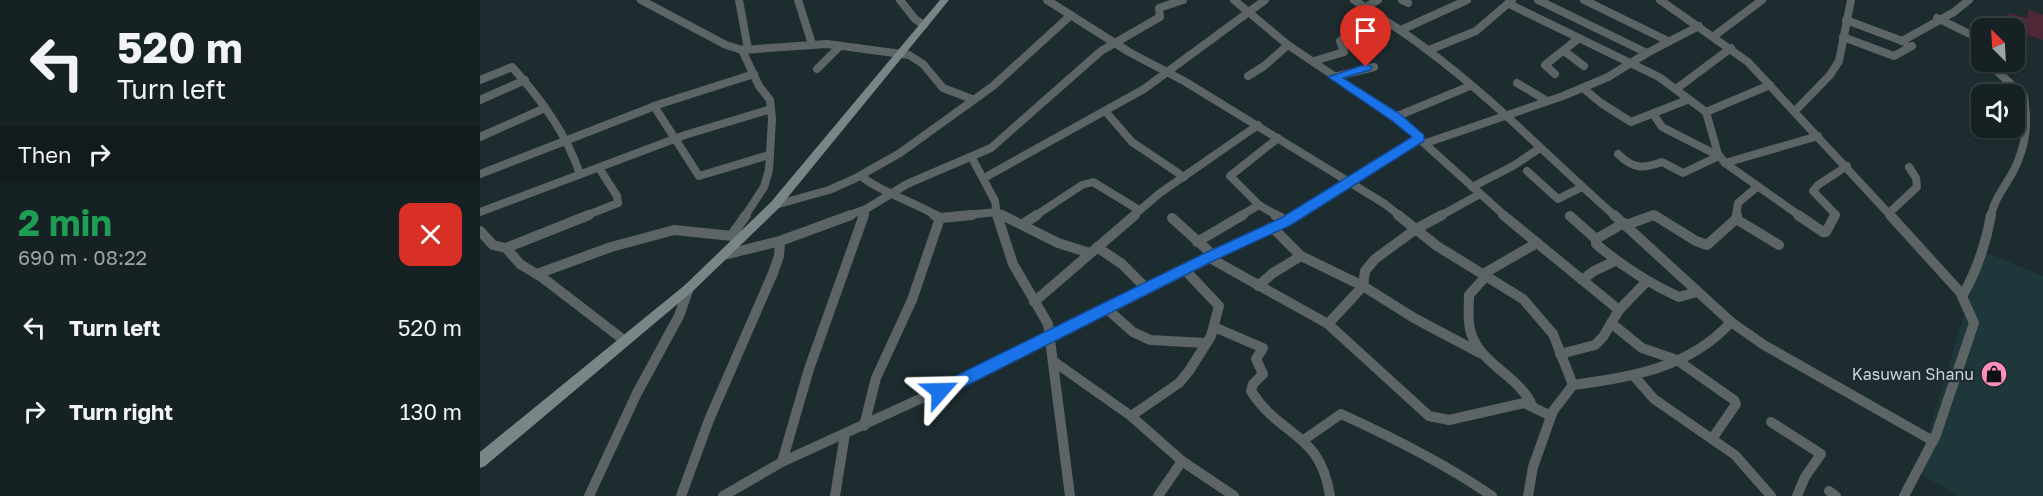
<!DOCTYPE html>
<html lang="en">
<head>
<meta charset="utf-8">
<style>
  body { margin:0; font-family:"Golos Text",sans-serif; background:#1f292b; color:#f1f3f6; height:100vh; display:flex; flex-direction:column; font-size:22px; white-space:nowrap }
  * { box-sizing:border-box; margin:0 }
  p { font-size:20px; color:#9ea3a6 }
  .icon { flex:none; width:33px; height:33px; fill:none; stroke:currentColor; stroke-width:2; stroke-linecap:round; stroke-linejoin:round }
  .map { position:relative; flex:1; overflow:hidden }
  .panel { display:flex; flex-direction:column; background:#162123; width:480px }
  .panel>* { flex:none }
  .top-card { background:#162123; color:#f1f3f6; overflow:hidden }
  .needle { width:39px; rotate:336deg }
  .buttons { position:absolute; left:1491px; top:18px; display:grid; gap:12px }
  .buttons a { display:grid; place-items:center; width:54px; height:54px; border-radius:12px; background:#162123; box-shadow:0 2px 4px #0004,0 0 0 2px #353e41; font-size:30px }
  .pin { position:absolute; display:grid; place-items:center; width:51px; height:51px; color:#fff; margin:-62px -26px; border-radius:50% 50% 50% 0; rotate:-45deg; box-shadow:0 0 6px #0007 }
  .pin .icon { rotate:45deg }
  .me { position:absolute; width:66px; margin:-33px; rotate:65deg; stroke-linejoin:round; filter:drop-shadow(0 0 4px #0008) }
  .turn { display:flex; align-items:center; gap:21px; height:126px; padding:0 18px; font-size:27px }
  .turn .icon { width:78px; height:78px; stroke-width:2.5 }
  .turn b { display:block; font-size:42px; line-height:51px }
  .then { display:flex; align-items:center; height:57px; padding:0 18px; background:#0003; gap:12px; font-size:22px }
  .round { display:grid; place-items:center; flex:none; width:63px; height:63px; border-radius:12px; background:#1f292b }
  .headline { display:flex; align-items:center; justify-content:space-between; height:102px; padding:0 18px }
  h1 { font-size:36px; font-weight:700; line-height:45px; color:#1e9e55 }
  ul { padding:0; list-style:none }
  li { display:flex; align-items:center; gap:18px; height:84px; padding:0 18px }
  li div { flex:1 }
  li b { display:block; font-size:22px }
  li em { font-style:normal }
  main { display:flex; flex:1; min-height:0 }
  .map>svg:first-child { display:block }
  .built { fill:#1e373b }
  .green { fill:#4e2837 }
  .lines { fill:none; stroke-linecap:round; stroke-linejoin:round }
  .street-far1 { stroke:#5c6465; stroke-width:8 }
  .street { stroke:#5c6465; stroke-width:10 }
  .secondary { fill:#798587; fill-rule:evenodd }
  .route { fill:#1a73e8; stroke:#114b97; stroke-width:1.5 }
  .labels { text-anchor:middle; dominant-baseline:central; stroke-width:4.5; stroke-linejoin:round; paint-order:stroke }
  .poi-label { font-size:16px; fill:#cad4d6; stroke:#1d2c2f; text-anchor:end }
</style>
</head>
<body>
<main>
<section class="panel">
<div class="top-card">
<div class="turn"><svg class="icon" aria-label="left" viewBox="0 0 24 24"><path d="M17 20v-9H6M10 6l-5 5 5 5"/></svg><div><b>520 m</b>Turn left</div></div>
<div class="then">Then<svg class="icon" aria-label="right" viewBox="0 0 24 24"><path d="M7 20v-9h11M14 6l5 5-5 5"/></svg></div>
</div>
<div class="headline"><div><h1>2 min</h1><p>690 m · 08:22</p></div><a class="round" style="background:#d93025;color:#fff"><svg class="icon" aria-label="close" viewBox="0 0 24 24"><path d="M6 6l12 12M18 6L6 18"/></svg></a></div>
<ul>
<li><svg class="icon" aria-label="left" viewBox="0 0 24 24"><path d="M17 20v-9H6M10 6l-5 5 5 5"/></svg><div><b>Turn left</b></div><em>520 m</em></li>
<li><svg class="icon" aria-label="right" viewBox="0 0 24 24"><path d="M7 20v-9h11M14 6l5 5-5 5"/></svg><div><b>Turn right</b></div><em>130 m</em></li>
</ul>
</section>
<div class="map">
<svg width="1563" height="496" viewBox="0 0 1563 496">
  <rect width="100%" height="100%" fill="#1d2c2f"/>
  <polygon class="built" points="1503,251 1563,276 1563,496 1479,496 1437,472"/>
  <polygon class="green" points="1549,10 1563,15 1563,40 1535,31 1534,28 1521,26 1529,13 1547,18"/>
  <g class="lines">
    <g class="street-far1">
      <polyline points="161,0 246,45 262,50 347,44 429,55 443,64 463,88 492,99"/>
      <polyline points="259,0 268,49"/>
      <polyline points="318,0 332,44"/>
      <polyline points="420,0 435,19 444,25"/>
      <polyline points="567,0 649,52 704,81 905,204 920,216"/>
      <polyline points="754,0 808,45 915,117 1025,216"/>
      <path d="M874,0C898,16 923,31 946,49C1014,99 1072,161 1135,216"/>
      <polyline points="922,0 928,3"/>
      <polyline points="1058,0 1167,53"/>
      <polyline points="1104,0 1188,41"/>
      <polyline points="1180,0 1268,62 1411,216"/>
      <polyline points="1029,4 1179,77 1226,112 1238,154 1245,163 1320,216"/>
      <polyline points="886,7 898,0"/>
      <polyline points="1457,18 1502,40"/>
      <polyline points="1366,20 1425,42"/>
      <polyline points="921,30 987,0"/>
      <polyline points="1234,36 1282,0"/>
      <polyline points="1363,37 1414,56 1432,46"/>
      <polyline points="1422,41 1474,12 1489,0"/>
      <polyline points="262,50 279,86 290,100 292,119 289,170 284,187 265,216"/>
      <polyline points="949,50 996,31 1032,0"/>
      <polyline points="1084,51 1104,66"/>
      <polyline points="834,61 864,52 860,41 874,31 906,21"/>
      <path d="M1507,62L1544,96C1548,124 1547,143 1534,170C1526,185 1514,199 1511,216"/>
      <polyline points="337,69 360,46"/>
      <polyline points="1075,74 1065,65 1099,38"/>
      <polyline points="768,76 784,66 808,45"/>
      <polyline points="854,77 894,67"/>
      <path d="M0,80L32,67C61,99 86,133 100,174"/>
      <polyline points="1037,83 1067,101"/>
      <polyline points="1103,88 1121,103 1151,122 1207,100"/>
      <polyline points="1196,89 1251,48"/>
      <polyline points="0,100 45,80"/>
      <polyline points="174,106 219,176 289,155"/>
      <polyline points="1315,111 1350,75 1359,61 1371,0"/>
      <polyline points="626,112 652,142 704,177"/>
      <polyline points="1226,112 1290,85"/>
      <polyline points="1174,115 1182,127 1239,156"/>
      <polyline points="915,117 990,86"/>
      <polyline points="0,137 65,108"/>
      <polyline points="946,143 1083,96 1128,77 1167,53 1219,26"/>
      <path d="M1138,154C1153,169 1163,169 1182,162L1203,173L1239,156"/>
      <polyline points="492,158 515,201 517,216"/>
      <polyline points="1245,163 1338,136"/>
      <polyline points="1047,171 1078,199 1102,187"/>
      <polyline points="0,174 180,104 274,74"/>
      <path d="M382,177C406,195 431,200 457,216"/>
      <polyline points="504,178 664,89 785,0"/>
      <polyline points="992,187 1033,166 1060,148"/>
      <polyline points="295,205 349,190 374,179 420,153 513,86 591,15"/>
      <polyline points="0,212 205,135 291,109"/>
      <polyline points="1409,213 1437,187 1436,178 1429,167"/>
      <polyline points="105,216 138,203 137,196 119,168"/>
      <polyline points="367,216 386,209 427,184 511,148 621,51 680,17 679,8 703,0"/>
      <polyline points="383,216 386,209"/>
      <polyline points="478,216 517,212 525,216"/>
      <polyline points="555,216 602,185 613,182 659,210"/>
      <polyline points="653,216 680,193 778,125"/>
      <polyline points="760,216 779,205"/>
      <polyline points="798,216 779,205 750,176 798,138"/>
      <polyline points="814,216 940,138"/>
      <polyline points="960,216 1000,194"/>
      <polyline points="1171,216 1176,216"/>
      <polyline points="1256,216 1258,203 1277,187"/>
      <polyline points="1354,216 1355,214 1333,191 1338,185 1367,166"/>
    </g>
    <g class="street">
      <polyline points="454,215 460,218 492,215"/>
      <polyline points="517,215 533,264 568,324 590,496"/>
      <polyline points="522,215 578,243 610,253"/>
      <polyline points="795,215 806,221"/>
      <polyline points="918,215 957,246 1043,299 1073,334 1093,385"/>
      <polyline points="1023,215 1139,310"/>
      <polyline points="1134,215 1251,322 1284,345 1453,441"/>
      <polyline points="1318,215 1343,232 1346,232 1355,215"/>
      <polyline points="1410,215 1480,292 1494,323 1456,435 1424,496"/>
      <polyline points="1090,216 1116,239"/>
      <polyline points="692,218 733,255"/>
      <polyline points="1256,219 1299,245"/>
      <path d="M1144,223L1116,239V244C1142,266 1168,283 1199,297L1217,292"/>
      <polyline points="543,224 557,215"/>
      <polyline points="1146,225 1174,215 1216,241 1227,245 1256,219 1257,215"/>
      <polyline points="793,228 821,256 883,286 934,318 1000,353"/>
      <polyline points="0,231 13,245 26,248 40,264 63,278 145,341"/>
      <polyline points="252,235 266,215"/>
      <polyline points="717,242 763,215"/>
      <polyline points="617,247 642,264 667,289"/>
      <polyline points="26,248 109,215"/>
      <polyline points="244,255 300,241 371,215"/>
      <polyline points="728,257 848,324 949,416 969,420 1044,403 1071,416"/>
      <polyline points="57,274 131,247 194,230 262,237"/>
      <polyline points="1003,274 1057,243"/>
      <path d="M1006,276L989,295C989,308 987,321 991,333C1001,365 1038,375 1052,405"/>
      <polyline points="1102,280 1114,271 1135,261"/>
      <polyline points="778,286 793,273 821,256"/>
      <path d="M1483,295C1497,270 1506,243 1511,215"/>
      <polyline points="554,302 655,215"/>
      <polyline points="627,309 653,332 670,340 726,343"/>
      <polyline points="1131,323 1162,348 1197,360 1254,400 1256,404 1232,439"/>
      <polyline points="848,324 883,286 885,271 895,259 936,229 962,215"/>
      <path d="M734,327L783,348L776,359L783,374L773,384L771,391C801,438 840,431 850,496"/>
      <polyline points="1080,354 1115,345 1123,337 1139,310 1166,282"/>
      <polyline points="573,361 651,416 702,461 754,496"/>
      <polyline points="1153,375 1174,399 1255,455 1291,496"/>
      <polyline points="651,416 699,383 709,371 731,336 739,306 705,270"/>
      <polyline points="1291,422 1341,454 1325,477 1317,496"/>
      <polyline points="384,426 396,378 432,300 460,218"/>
      <path d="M825,439L861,414C914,438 964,463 1012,496"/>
      <polyline points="302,462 329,369 384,215"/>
      <polyline points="1349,491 1356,496"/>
      <polyline points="109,496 157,393 199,316 209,288"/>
      <polyline points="201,496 229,420 293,273 299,256 300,241"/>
      <polyline points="243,496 302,462 536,355 816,215"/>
      <polyline points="355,496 365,434"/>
      <polyline points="678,496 702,461"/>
      <path d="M1048,496L1053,467L1073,411L1093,385C1151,377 1210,368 1251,322"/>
    </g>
    <polygon class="secondary" points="460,0 469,0 299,208 213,291 5,466 0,468 0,452 205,285 291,202"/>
  </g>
  <polygon class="route" points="886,64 892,67 890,70 863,78 920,114 944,135 944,141 811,225 733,261 466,396 460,398 455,396 452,391 455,386 723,254 801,218 932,137 911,120 848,77"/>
  <defs>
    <symbol id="shop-disc" viewBox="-11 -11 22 22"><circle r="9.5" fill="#fe8ebd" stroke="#1d2c2f"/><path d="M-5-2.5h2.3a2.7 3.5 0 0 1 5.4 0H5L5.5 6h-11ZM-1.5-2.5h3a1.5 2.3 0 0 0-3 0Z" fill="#111"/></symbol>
  </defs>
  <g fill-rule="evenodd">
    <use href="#shop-disc" x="1499" y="359" width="30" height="30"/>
  </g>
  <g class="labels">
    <g class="poi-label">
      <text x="1494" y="374">Kasuwan Shanu</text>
    </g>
  </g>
</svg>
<div class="buttons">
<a><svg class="needle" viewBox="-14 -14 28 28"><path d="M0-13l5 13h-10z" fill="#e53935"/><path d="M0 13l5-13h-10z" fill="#9ea3a6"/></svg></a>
<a><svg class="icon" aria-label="sound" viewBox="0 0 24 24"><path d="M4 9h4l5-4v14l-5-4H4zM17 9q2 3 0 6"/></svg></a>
</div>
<div class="pin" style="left:886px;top:67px;background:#d93025"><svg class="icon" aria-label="arrive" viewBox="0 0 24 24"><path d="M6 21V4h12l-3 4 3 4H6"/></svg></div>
<svg class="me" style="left:460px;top:391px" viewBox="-20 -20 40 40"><path d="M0-17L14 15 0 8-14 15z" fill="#1a73e8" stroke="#fff" stroke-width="4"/></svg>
</div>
</main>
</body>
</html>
